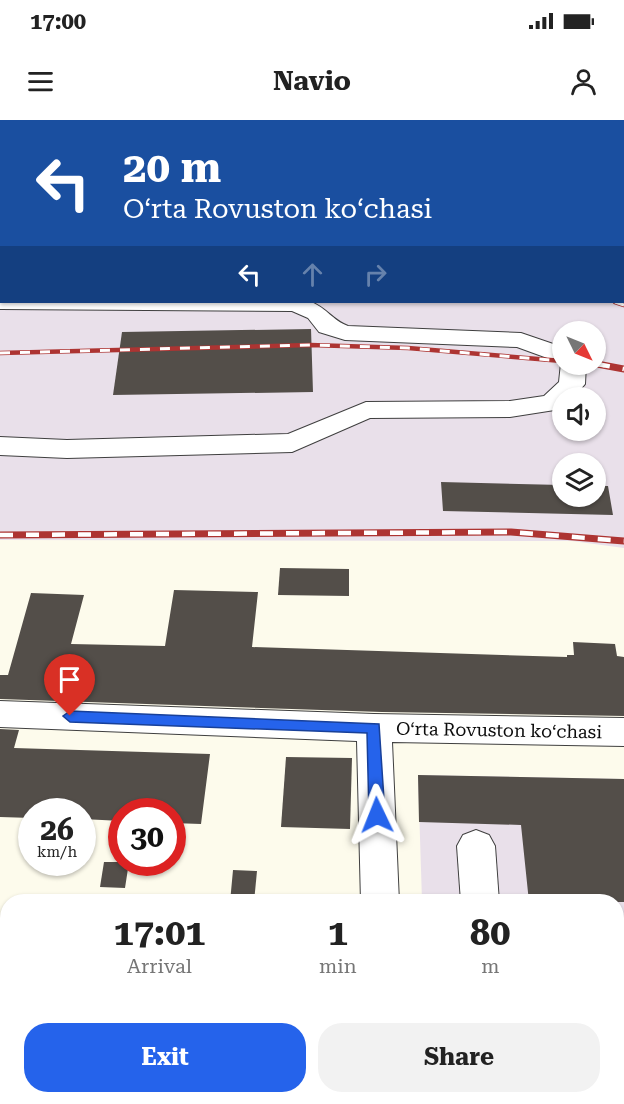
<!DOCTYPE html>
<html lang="en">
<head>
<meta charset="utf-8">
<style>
  body { margin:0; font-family:"Roboto Serif",serif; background:#f2f2f2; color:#222; height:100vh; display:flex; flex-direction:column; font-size:22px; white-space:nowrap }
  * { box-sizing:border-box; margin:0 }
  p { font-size:20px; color:#767676 }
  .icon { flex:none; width:33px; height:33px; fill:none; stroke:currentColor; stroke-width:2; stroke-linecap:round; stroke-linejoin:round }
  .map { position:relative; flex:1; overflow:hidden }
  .panel { position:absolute; left:0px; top:774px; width:624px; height:210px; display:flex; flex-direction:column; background:#fff; border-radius:24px 24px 0 0; box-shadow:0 2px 4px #0004 }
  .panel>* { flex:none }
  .hud { position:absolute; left:0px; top:0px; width:624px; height:183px; box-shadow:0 2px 4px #0004; background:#1a4fa0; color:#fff; overflow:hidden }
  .needle { width:39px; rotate:133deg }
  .tools { position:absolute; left:552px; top:201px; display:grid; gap:12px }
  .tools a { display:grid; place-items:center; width:54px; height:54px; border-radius:50%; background:#fff; box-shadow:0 2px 4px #0004; font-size:30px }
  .speed { position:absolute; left:18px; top:678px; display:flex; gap:12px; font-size:30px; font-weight:700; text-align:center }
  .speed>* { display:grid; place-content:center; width:78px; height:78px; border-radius:50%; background:#fff; box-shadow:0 2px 4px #0004; line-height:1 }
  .speed small { font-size:15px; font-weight:400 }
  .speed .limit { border:9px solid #d22; background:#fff; color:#111 }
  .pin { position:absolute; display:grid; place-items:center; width:51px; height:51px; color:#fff; margin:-62px -26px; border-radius:50% 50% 50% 0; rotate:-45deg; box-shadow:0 0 6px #0007 }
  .pin .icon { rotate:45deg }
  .me { position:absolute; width:66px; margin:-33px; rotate:358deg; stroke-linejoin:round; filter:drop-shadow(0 0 4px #0008) }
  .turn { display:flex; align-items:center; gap:21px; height:126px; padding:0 24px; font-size:27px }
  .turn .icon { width:78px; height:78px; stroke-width:2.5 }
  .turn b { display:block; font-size:42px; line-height:51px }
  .lanes { display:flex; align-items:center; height:57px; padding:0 24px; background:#0003; justify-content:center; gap:30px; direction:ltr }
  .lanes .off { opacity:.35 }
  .eta { display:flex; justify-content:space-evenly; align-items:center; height:102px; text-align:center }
  .eta b { font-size:36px; font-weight:700; line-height:42px }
  .button { display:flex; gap:12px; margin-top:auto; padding:12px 24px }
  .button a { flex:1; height:69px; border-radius:24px; background:#2563eb; color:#fff; font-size:24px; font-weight:700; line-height:69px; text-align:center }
  .button a+a { background:#f2f2f2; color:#222 }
  .status { display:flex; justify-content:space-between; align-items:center; height:42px; padding:0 30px; background:#fff; direction:ltr }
  .status svg { height:16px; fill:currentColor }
  header { display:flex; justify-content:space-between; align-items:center; height:78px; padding:0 24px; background:#fff; font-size:27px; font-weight:700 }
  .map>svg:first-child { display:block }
  .industrial { fill:#e9e0ea; fill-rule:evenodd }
  .building { fill:#534e49 }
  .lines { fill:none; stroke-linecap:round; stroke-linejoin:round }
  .minor-casing { stroke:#3f3f3f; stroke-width:2 }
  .minor { fill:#fff; fill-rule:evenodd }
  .rail-far1-casing { stroke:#ad3432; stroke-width:4.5 }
  .rail-casing { stroke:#ad3432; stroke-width:7 }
  .rail-far1 { stroke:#fff; stroke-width:3; stroke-dasharray:10; stroke-linecap:butt }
  .rail { stroke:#fff; stroke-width:4.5; stroke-dasharray:13; stroke-linecap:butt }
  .route { fill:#2563eb; stroke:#184099; stroke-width:1.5 }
  .labels { text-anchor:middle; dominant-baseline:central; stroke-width:6; stroke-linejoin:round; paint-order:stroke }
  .street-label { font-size:18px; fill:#0c0c0c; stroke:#fff }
</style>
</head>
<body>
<div class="status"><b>17:00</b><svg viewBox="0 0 49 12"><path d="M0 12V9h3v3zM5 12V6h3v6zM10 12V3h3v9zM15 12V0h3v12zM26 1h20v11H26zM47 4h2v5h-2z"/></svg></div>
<header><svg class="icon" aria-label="menu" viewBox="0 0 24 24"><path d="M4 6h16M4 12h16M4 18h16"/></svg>Navio<svg class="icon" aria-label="person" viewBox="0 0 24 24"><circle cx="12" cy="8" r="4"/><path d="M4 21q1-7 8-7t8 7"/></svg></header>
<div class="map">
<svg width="624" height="984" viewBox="0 0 624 984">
  <rect width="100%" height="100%" fill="#fdfbec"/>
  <g class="industrial">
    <path d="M0,0H624V428L572,421L0,420ZM2,2H622V182H2ZM562,212H596V244H562ZM562,278H596V310H562ZM562,344H596V376H562Z"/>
    <polygon points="418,655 624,659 624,984 428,984 428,976 616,976 616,782 422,781"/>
  </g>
  <g class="building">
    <polygon points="311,209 313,272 113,275 122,212"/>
    <polygon points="441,362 562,365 562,376 596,376 596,366 608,366 613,395 443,391"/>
    <polygon points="280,448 349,449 349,476 278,475"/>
    <polygon points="174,470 258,472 252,527 567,537 567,535 574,535 573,522 615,524 617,536 624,537 624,596 382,592 0,579 0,555 8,555 31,473 84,475 71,524 165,526"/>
    <polygon points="0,609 19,610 14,628 210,634 201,704 172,703 172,692 122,692 122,701 82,699 82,692 32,692 32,698 0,697"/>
    <polygon points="286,637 352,638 350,709 281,707"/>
    <polygon points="418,655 624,659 624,782 529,782 521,705 419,702"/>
    <polygon points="104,742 129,742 125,768 100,767"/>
    <polygon points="233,750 257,751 254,782 230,782"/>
  </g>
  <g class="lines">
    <defs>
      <g id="minor">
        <polygon points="405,0 430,0 431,2 406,2"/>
        <rect x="0" y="30" width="2" height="12"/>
        <polygon points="0,134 2,134 2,149 0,148"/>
        <path d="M0,175L2,182H311C328,189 332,200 348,206L521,213L562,227V244H586L585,264L573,278H562L561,289L510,297L370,298L292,332L67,338L0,335V317L67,320L288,314L366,282L510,281L544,276L559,262L561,243L517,227L345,220L319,212L308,198L292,191L0,189Z"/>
        <polygon points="0,581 374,594 624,598 624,626 392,622 399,782 361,782 357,621 0,607"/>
        <polygon points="476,710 489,715 495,726 499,782 461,782 457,726 463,715"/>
        <rect x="0" y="929" width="8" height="42"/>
        <rect x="364" y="976" width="44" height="8"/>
        <polygon points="474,976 518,976 519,984 475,984"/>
      </g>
    </defs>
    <use href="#minor" class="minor-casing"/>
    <use href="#minor" class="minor"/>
    <defs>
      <g id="rail-far1">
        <polyline points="622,46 624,48"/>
        <polyline points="622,74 624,76"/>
        <polyline points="615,182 624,185"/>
        <polyline points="0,233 310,225 408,228 562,241"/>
        <polyline points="595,244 605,246"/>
      </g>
      <g id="rail">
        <polyline points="597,244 624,249"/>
        <polyline points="0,415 511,412 624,421"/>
      </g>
    </defs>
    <use href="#rail-far1" class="rail-far1-casing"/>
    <use href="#rail" class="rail-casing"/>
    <use href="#rail-far1" class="rail-far1"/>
    <use href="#rail" class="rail"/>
  </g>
  <polygon class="route" points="70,591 379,604 385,695 383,699 371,699 369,695 367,613 70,602 63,596"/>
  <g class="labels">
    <g class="street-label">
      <text transform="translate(499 610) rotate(1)">Oʻrta Rovuston koʻchasi</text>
    </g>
  </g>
</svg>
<div class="tools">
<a><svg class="needle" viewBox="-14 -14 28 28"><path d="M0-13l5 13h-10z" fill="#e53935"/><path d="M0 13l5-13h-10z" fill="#767676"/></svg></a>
<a><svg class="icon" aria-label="sound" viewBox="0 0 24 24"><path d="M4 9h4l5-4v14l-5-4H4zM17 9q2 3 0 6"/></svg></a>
<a><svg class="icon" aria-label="layers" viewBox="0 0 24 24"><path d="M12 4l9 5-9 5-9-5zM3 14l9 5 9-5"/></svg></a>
</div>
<div class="speed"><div>26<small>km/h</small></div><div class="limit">30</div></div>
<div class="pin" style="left:70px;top:596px;background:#d93025"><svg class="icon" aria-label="arrive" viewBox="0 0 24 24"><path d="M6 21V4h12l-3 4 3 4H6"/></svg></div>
<svg class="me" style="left:377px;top:695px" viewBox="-20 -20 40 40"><path d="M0-17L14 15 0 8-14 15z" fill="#2563eb" stroke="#fff" stroke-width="4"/></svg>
<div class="hud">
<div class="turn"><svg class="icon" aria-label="left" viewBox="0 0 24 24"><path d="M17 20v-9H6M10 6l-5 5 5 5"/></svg><div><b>20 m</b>Oʻrta Rovuston koʻchasi</div></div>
<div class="lanes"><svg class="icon" aria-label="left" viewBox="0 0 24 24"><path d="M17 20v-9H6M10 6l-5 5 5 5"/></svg><svg class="icon off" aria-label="ahead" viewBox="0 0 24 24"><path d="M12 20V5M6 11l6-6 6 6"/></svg><svg class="icon off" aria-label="right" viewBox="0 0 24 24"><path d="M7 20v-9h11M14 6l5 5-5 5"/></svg></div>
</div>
<section class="panel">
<div class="eta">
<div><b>17:01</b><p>Arrival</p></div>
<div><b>1</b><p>min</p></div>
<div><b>80</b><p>m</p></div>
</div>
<div class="button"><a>Exit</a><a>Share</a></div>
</section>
</div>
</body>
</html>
